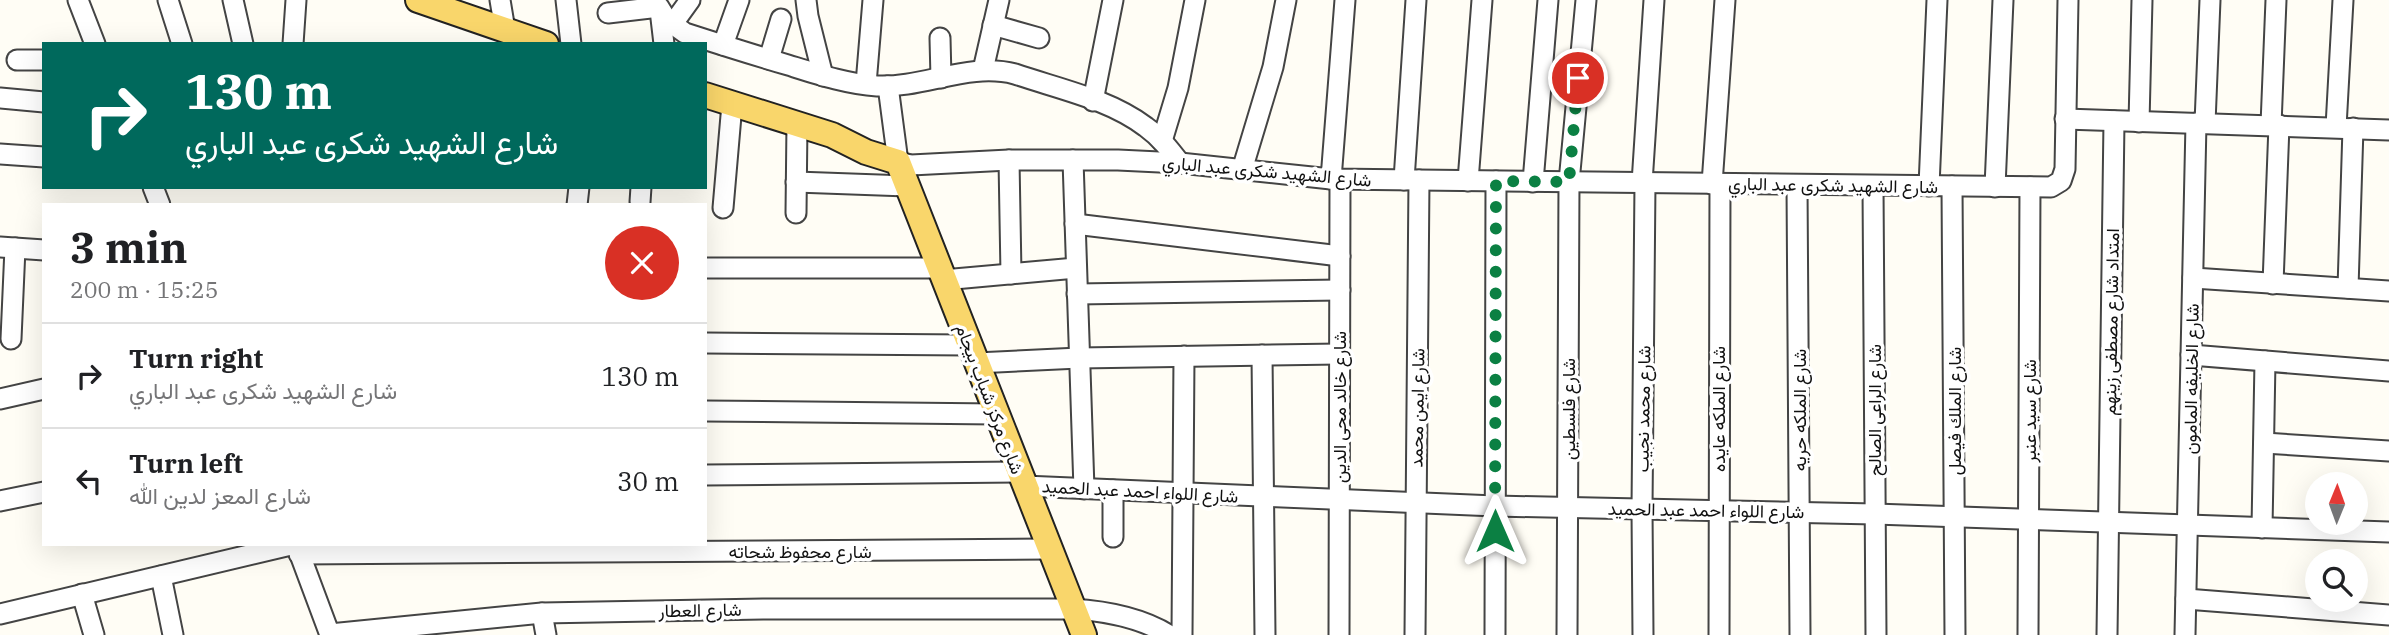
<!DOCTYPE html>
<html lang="en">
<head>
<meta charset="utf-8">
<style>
  body { margin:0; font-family:"IBM Plex Serif",Vazirmatn,serif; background:#f6f6f6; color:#202124; height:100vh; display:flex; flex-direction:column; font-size:26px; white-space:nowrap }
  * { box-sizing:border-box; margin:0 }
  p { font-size:23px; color:#757577 }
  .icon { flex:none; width:38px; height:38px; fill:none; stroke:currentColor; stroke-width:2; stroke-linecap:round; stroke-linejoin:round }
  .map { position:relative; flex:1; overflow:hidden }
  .sheet { position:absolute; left:42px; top:203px; width:665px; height:343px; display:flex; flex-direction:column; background:#fff; border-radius:0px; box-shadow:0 7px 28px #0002 }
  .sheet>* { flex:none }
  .hud { position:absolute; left:42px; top:42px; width:665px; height:147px; border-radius:0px; box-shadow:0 7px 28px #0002; background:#00695c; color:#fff; overflow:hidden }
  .needle { width:46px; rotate:1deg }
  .tools { position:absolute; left:2305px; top:472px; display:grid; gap:14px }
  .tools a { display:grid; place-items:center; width:63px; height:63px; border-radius:50%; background:#fff; box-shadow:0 7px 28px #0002; font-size:35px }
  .pin { position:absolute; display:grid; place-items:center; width:60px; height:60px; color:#fff; margin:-30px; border:4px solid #fff; border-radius:50%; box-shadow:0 2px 7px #0007 }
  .me { position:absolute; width:77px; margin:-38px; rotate:0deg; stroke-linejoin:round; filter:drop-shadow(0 0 5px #0008) }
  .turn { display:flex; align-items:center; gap:24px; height:147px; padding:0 28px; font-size:32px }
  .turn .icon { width:91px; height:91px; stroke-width:2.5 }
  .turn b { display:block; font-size:49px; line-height:60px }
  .round { display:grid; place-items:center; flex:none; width:74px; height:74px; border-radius:37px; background:#f6f6f6 }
  .overview { display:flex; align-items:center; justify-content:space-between; height:119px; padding:0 28px }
  h1 { font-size:42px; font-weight:700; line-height:52px }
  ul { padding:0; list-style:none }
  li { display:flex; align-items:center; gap:21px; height:105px; padding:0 28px; border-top:2px solid #e0e0e0 }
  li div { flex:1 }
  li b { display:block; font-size:26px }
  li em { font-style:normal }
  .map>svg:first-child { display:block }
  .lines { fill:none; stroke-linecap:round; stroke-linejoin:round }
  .minor-casing { stroke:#444; stroke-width:23 }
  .major-casing { stroke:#222; stroke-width:28 }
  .minor { stroke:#fff; stroke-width:19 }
  .major { stroke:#f9d66b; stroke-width:24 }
  .route { stroke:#0b8043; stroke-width:12; stroke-dasharray:0 21.6 }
  .labels { text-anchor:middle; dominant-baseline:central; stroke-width:7; stroke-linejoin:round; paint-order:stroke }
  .street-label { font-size:18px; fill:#111; stroke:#fff }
</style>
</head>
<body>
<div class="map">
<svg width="2389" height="635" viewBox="0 0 2389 635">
  <rect width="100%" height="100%" fill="#fffdf5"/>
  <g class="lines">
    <defs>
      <g id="minor">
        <polyline points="78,0 95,44"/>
        <polyline points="168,0 182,44"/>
        <polyline points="233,0 243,44"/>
        <polyline points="500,0 505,30"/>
        <polyline points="566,0 571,44"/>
        <polyline points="806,0 808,16 823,76"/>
        <polyline points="660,10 664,44"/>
        <path d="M608,13L659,7L667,20L685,33C719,44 754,55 788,65C817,74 847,84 877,86C924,88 969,62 1015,74C1059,89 1109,99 1146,127C1160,137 1170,150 1180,163"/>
        <polyline points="672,25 690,0"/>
        <polyline points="993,25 1039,38"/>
        <polyline points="940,38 941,78"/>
        <polyline points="293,44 296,0"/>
        <polyline points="723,45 739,0"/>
        <polyline points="769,59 781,19"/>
        <polyline points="17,60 44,60"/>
        <polyline points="983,70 999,0"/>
        <polyline points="866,84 873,0"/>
        <polyline points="888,86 898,162 911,165 1009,160 1118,160 1180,163 1331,179 2051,187 2061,181 2065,169 2068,0"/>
        <polyline points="0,98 44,102"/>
        <polyline points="1093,101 1113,0"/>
        <polyline points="2065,119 2389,130"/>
        <polyline points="2139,122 2142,0"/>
        <polyline points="2205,123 2210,0"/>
        <polyline points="2271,125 2276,0"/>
        <polyline points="2336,127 2343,0"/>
        <polyline points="1162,141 1178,88 1195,0"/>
        <polyline points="0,154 44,157"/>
        <polyline points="1009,160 1011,274"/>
        <polyline points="1073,160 1084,489"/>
        <polyline points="1242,170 1273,67 1286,0"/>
        <polyline points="1331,179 1345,0"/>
        <polyline points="1404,180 1416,0"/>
        <polyline points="1468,181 1482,0"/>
        <polyline points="796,182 907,186"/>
        <polyline points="1533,182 1548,0"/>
        <polyline points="1642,183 1654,0"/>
        <polyline points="1712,184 1725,0"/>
        <polyline points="1797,185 1800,635"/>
        <polyline points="1873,186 1876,635"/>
        <polyline points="1929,186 1937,0"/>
        <polyline points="1952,186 1955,635"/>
        <polyline points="153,187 160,205"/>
        <polyline points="1995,187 2003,0"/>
        <polyline points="640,202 641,187"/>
        <polyline points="577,205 579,187"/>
        <polyline points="723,208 732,104"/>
        <polyline points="796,213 797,123"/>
        <polyline points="1075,224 1340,256"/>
        <polyline points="0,247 44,250"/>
        <polyline points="705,268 939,268"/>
        <polyline points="2193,278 2389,291"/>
        <polyline points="943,280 1076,268"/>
        <polyline points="2273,284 2279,125"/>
        <polyline points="2348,288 2353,128"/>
        <polyline points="1077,294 1340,290"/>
        <polyline points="11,339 15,248"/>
        <polyline points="705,343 969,345"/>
        <polyline points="1262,355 1265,635"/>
        <polyline points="2191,355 2389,371"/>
        <polyline points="976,363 1079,358 1339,354"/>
        <polyline points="0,399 44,389"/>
        <polyline points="705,411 996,414"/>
        <polyline points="2264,443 2389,451"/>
        <polyline points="705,475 1019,472"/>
        <polyline points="1024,486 1495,506 1875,514 2389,532"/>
        <polyline points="0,501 44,492"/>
        <polyline points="2262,528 2265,361"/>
        <polyline points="1113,537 1113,490"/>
        <polyline points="296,544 330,635"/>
        <polyline points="299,554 1049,549"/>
        <polyline points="161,576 173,635"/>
        <polyline points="82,594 94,635"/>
        <polyline points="2186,599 2389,615"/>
        <polyline points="542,613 546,635"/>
        <polyline points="0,614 295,544"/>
        <path d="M330,634L542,613L763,609H1072C1106,611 1140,617 1169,635"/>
        <polyline points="1182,635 1184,356"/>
        <polyline points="1339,635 1340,179"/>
        <polyline points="1415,635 1419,180"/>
        <polyline points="1495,635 1496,181"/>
        <polyline points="1567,635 1569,182 1586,0"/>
        <polyline points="1643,635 1642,509 1645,183"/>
        <polyline points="1719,635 1720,184"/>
        <polyline points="2028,635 2030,187"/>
        <polyline points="2107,635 2114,121"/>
        <polyline points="2185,635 2196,123"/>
      </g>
      <g id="major">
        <polyline points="418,0 546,44"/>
        <polyline points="705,95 832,135 866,152 898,162 1084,635"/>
      </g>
    </defs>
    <use href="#minor" class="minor-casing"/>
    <use href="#major" class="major-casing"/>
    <use href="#minor" class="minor"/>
    <use href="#major" class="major"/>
  </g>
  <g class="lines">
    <polyline class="route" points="1495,531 1496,181 1569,182 1578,78"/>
  </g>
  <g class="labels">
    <g class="street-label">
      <text transform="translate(1267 171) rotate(5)">شارع الشهيد شكرى عبد الباري</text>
      <text transform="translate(1833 185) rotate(1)">شارع الشهيد شكرى عبد الباري</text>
      <text transform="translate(2111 322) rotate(-89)">امتداد شارع مصطفى زينهم</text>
      <text transform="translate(2191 379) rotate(-89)">شارع الخليفه المامون</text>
      <text transform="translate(990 399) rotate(69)">شارع مركز شباب بيجام</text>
      <text transform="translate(1339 407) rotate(-90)">شارع خالد محى الدين</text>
      <text transform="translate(1417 408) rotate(-89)">شارع ايمن محمد</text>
      <text transform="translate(1568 409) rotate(-90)">شارع فلسطين</text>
      <text transform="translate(1643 409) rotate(-89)">شارع محمد نجيب</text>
      <text transform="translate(1718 409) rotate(-90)">شارع الملكه عايده</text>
      <text transform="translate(1799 410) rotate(-90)">شارع الملكه حريه</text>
      <text transform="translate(1874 410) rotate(-90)">شارع الراعى الصالح</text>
      <text transform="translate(1954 411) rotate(-90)">شارع الملك فيصل</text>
      <text transform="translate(2029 411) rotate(-90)">شارع سيد عنبر</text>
      <text transform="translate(1140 491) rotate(3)">شارع اللواء احمد عبد الحميد</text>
      <text transform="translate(1706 510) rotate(1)">شارع اللواء احمد عبد الحميد</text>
      <text x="800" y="551">شارع محفوظ شحاته</text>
      <text transform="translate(700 610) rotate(-1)">شارع العطار</text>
    </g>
  </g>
</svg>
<div class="tools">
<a><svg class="needle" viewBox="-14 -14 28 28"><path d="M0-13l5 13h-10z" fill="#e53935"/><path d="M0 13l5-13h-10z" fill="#757577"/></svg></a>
<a><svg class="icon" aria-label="search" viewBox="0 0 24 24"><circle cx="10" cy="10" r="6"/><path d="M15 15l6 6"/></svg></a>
</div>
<div class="pin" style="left:1578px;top:78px;background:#d93025"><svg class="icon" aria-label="arrive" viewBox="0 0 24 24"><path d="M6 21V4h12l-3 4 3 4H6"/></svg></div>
<svg class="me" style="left:1495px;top:531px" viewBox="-20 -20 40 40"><path d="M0-17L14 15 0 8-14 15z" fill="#0b8043" stroke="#fff" stroke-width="4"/></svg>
<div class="hud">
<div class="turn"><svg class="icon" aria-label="right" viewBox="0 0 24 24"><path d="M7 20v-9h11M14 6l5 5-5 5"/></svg><div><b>130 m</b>شارع الشهيد شكرى عبد الباري</div></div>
</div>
<section class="sheet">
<div class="overview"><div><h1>3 min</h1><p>200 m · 15:25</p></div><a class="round" style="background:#d93025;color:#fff"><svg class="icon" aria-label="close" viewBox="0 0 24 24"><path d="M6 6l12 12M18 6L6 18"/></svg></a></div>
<ul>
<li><svg class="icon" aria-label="right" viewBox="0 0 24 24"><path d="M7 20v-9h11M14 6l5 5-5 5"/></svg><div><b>Turn right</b><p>شارع الشهيد شكرى عبد الباري</p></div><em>130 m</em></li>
<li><svg class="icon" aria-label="left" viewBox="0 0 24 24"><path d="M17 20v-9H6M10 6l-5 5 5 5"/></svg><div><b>Turn left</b><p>شارع المعز لدين الله</p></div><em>30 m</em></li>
</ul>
</section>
</div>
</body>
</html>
